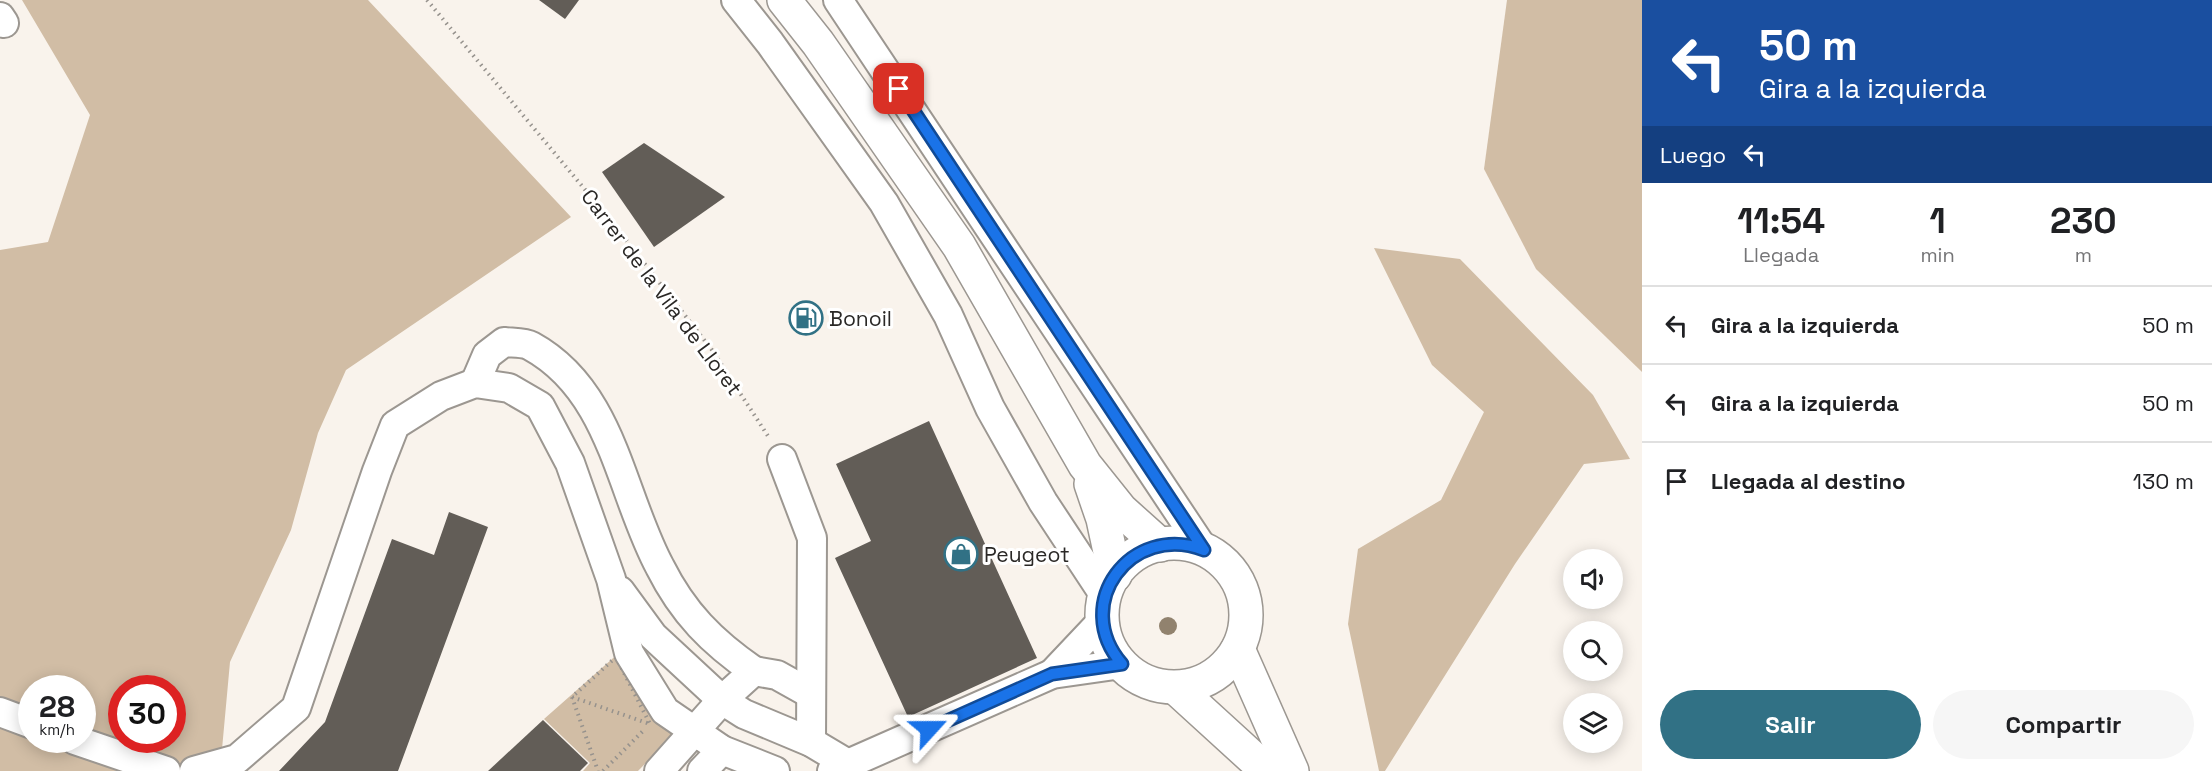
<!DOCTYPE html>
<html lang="es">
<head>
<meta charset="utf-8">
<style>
  body { margin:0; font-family:"Space Grotesk",sans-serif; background:#f6f6f6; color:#202124; height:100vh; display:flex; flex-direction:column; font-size:22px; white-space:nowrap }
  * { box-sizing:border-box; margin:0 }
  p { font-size:20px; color:#757577 }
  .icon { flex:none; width:33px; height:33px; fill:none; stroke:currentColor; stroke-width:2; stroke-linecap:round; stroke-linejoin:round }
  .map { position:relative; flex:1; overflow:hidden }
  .panel { display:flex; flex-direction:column; background:#fff; width:570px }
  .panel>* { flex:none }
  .banner { background:#1a4fa0; color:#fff; overflow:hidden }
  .buttons { position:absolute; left:1563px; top:549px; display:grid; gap:12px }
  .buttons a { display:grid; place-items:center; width:60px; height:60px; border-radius:50%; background:#fff; box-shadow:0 3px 15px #0003; font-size:30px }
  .speed { position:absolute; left:18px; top:675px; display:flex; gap:12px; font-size:30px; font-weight:700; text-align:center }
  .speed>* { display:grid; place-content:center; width:78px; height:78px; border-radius:50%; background:#fff; box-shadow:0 3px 15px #0003; line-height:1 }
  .speed small { font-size:15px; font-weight:400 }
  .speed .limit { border:9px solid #d22; background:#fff; color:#111 }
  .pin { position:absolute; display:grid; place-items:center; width:51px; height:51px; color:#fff; margin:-26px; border-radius:12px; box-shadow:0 3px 9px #0006 }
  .me { position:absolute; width:66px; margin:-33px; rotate:66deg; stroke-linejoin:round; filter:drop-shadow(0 0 4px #0008) }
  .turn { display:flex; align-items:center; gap:21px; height:126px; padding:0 18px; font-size:27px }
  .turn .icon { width:78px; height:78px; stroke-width:2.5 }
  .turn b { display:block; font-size:42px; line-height:51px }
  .then { display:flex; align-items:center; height:57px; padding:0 18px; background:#0003; gap:12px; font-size:22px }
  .eta { display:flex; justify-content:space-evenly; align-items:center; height:102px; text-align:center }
  .eta b { font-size:36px; font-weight:600; line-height:42px }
  .cta { display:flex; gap:12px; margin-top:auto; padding:12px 18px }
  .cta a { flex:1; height:69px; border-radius:36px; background:#317185; color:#fff; font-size:24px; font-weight:600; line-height:69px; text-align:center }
  .cta a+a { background:#f6f6f6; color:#202124 }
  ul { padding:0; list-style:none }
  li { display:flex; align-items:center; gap:18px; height:78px; padding:0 18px; border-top:2px solid #e0e0e0 }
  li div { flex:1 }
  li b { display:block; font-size:22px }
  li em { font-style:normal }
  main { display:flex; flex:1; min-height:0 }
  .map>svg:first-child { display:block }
  .green { fill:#d1bda5; fill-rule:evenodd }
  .building { fill:#625d57 }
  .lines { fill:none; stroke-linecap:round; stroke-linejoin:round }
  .minor-casing { stroke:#9c9791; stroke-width:32 }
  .major-casing { stroke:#9c9791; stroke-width:36 }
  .path { stroke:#96928d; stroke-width:4; stroke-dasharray:1.5 4.5; stroke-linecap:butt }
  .minor { stroke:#fff; stroke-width:28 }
  .major { stroke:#fff; stroke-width:33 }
  .tree { fill:#91826e }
  .route-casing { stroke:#114b97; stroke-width:15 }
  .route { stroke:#1a73e8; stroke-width:10 }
  .labels { text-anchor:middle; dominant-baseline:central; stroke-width:6; stroke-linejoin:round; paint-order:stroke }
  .street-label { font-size:21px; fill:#2a2826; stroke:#fff }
  .poi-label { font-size:21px; fill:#2a2826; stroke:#fff; text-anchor:start }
</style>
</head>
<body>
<main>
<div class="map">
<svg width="1642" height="771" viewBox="0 0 1642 771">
  <rect width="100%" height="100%" fill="#f9f3ec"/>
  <g class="green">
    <path d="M22,0H368L571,217L346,370L318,433L291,530L230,662L220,771H0V250L48,242L90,115ZM32,688H82V740H32ZM122,688H172V740H122Z"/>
    <polygon points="1507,0 1642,0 1642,372 1536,269 1484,169"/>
    <polygon points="1374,248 1460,259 1593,395 1630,459 1584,464 1515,564 1385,771 1379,771 1348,624 1358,549 1441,500 1484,412 1432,365"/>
    <polygon points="620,652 674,734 638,771 583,771 590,763 544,719"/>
  </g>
  <g class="building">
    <polygon points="539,0 579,0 565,19"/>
    <polygon points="644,143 725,197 654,247 602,172"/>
    <polygon points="929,421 1037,658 908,717 835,558 871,541 836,464"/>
    <polygon points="449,512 488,527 398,771 279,771 325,722 392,539 434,555"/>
    <polygon points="543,720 588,763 580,771 488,771"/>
  </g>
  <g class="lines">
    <defs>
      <g id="minor">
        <polyline points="736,0 770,43 884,203 948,315 990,408 1043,502 1105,596"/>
        <polyline points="838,0 1204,550"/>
        <polyline points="0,17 4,23"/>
        <path d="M475,383L487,355L504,342C512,343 524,342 531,346C613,391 620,493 660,567C683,613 712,642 754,671"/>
        <polyline points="782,459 812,538 811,742"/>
        <polyline points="620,591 653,636 722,700 744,714 811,742 848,764"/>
        <polyline points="1052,674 1103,620"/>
        <polyline points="0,712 32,724"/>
        <polyline points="75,740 166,771"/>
        <polyline points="194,771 237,759 296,708 377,471 395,425 441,396 475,383 509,388 540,406 570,463 611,579 629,653 665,711 722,750 775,771"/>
        <polyline points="659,771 722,700 754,671 777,675 811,694"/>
        <polyline points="702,771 722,750"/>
        <polyline points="832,771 1052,674 1122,664"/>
      </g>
      <g id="major">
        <polyline points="784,0 818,43 959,246 1085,465 1121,510 1160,545"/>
        <polyline points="1091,484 1103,519 1115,575"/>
        <circle cx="1174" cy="615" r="72"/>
        <polyline points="1238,649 1292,771"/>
        <polyline points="1176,688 1267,771"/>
      </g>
    </defs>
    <use href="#minor" class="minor-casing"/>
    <use href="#major" class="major-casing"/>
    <g class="path">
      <polyline points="427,0 612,222 712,350 768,436"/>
      <polygon points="616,657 650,724 572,697"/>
      <polyline points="572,697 598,771"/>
      <polyline points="603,771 645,729"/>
    </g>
    <use href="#minor" class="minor"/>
    <use href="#major" class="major"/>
  </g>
  <circle class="tree" cx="1168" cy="626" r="9"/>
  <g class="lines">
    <defs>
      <path id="route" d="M899,89L1204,550C1131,522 1070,604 1122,664L1052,674L929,729"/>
    </defs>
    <use href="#route" class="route-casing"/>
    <use href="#route" class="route"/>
  </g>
  <defs>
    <symbol id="fuel-ring" viewBox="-11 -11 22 22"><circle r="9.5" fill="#fff" stroke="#317185" stroke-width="1.5"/><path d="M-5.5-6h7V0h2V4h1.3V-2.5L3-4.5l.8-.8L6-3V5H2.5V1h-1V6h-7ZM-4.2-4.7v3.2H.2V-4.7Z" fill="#317185"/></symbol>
    <symbol id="shop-ring" viewBox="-11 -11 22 22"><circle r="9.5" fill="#fff" stroke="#317185" stroke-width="1.5"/><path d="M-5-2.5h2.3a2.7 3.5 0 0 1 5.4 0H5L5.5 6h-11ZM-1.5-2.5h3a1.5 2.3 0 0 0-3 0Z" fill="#317185"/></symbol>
  </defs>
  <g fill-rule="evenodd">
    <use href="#fuel-ring" x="787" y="299" width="38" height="38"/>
    <use href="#shop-ring" x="942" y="535" width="38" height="38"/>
  </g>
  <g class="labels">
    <g class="street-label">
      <text transform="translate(662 292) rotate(53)">Carrer de la Vila de Lloret</text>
    </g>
    <g class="poi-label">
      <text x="829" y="318">Bonoil</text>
      <text x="984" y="554">Peugeot</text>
    </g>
  </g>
</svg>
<div class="buttons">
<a><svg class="icon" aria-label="sound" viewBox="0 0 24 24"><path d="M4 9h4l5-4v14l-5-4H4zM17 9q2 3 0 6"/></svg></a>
<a><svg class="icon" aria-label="search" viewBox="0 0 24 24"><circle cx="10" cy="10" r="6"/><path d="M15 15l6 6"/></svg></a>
<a><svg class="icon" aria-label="layers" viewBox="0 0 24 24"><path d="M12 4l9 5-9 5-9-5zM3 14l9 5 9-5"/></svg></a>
</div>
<div class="speed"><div>28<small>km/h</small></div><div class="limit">30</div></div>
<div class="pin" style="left:899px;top:89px;background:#d93025"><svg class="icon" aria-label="arrive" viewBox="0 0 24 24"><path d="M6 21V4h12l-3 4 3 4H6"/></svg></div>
<svg class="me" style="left:929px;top:729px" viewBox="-20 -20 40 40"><path d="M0-17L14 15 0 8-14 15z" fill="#1a73e8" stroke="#fff" stroke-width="4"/></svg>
</div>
<section class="panel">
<div class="banner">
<div class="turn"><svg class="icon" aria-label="left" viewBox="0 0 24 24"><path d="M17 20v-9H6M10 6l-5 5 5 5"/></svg><div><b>50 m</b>Gira a la izquierda</div></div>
<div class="then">Luego<svg class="icon" aria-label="left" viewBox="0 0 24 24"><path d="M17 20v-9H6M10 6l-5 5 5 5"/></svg></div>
</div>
<div class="eta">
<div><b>11:54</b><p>Llegada</p></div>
<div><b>1</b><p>min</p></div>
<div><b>230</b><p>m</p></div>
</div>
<ul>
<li><svg class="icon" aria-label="left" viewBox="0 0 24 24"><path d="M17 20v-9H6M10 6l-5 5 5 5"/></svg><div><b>Gira a la izquierda</b></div><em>50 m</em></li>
<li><svg class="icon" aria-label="left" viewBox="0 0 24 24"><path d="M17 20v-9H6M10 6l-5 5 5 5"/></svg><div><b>Gira a la izquierda</b></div><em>50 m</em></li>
<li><svg class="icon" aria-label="arrive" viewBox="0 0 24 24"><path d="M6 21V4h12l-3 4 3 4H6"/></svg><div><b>Llegada al destino</b></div><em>130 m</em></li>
</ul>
<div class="cta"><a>Salir</a><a>Compartir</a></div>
</section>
</main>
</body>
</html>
